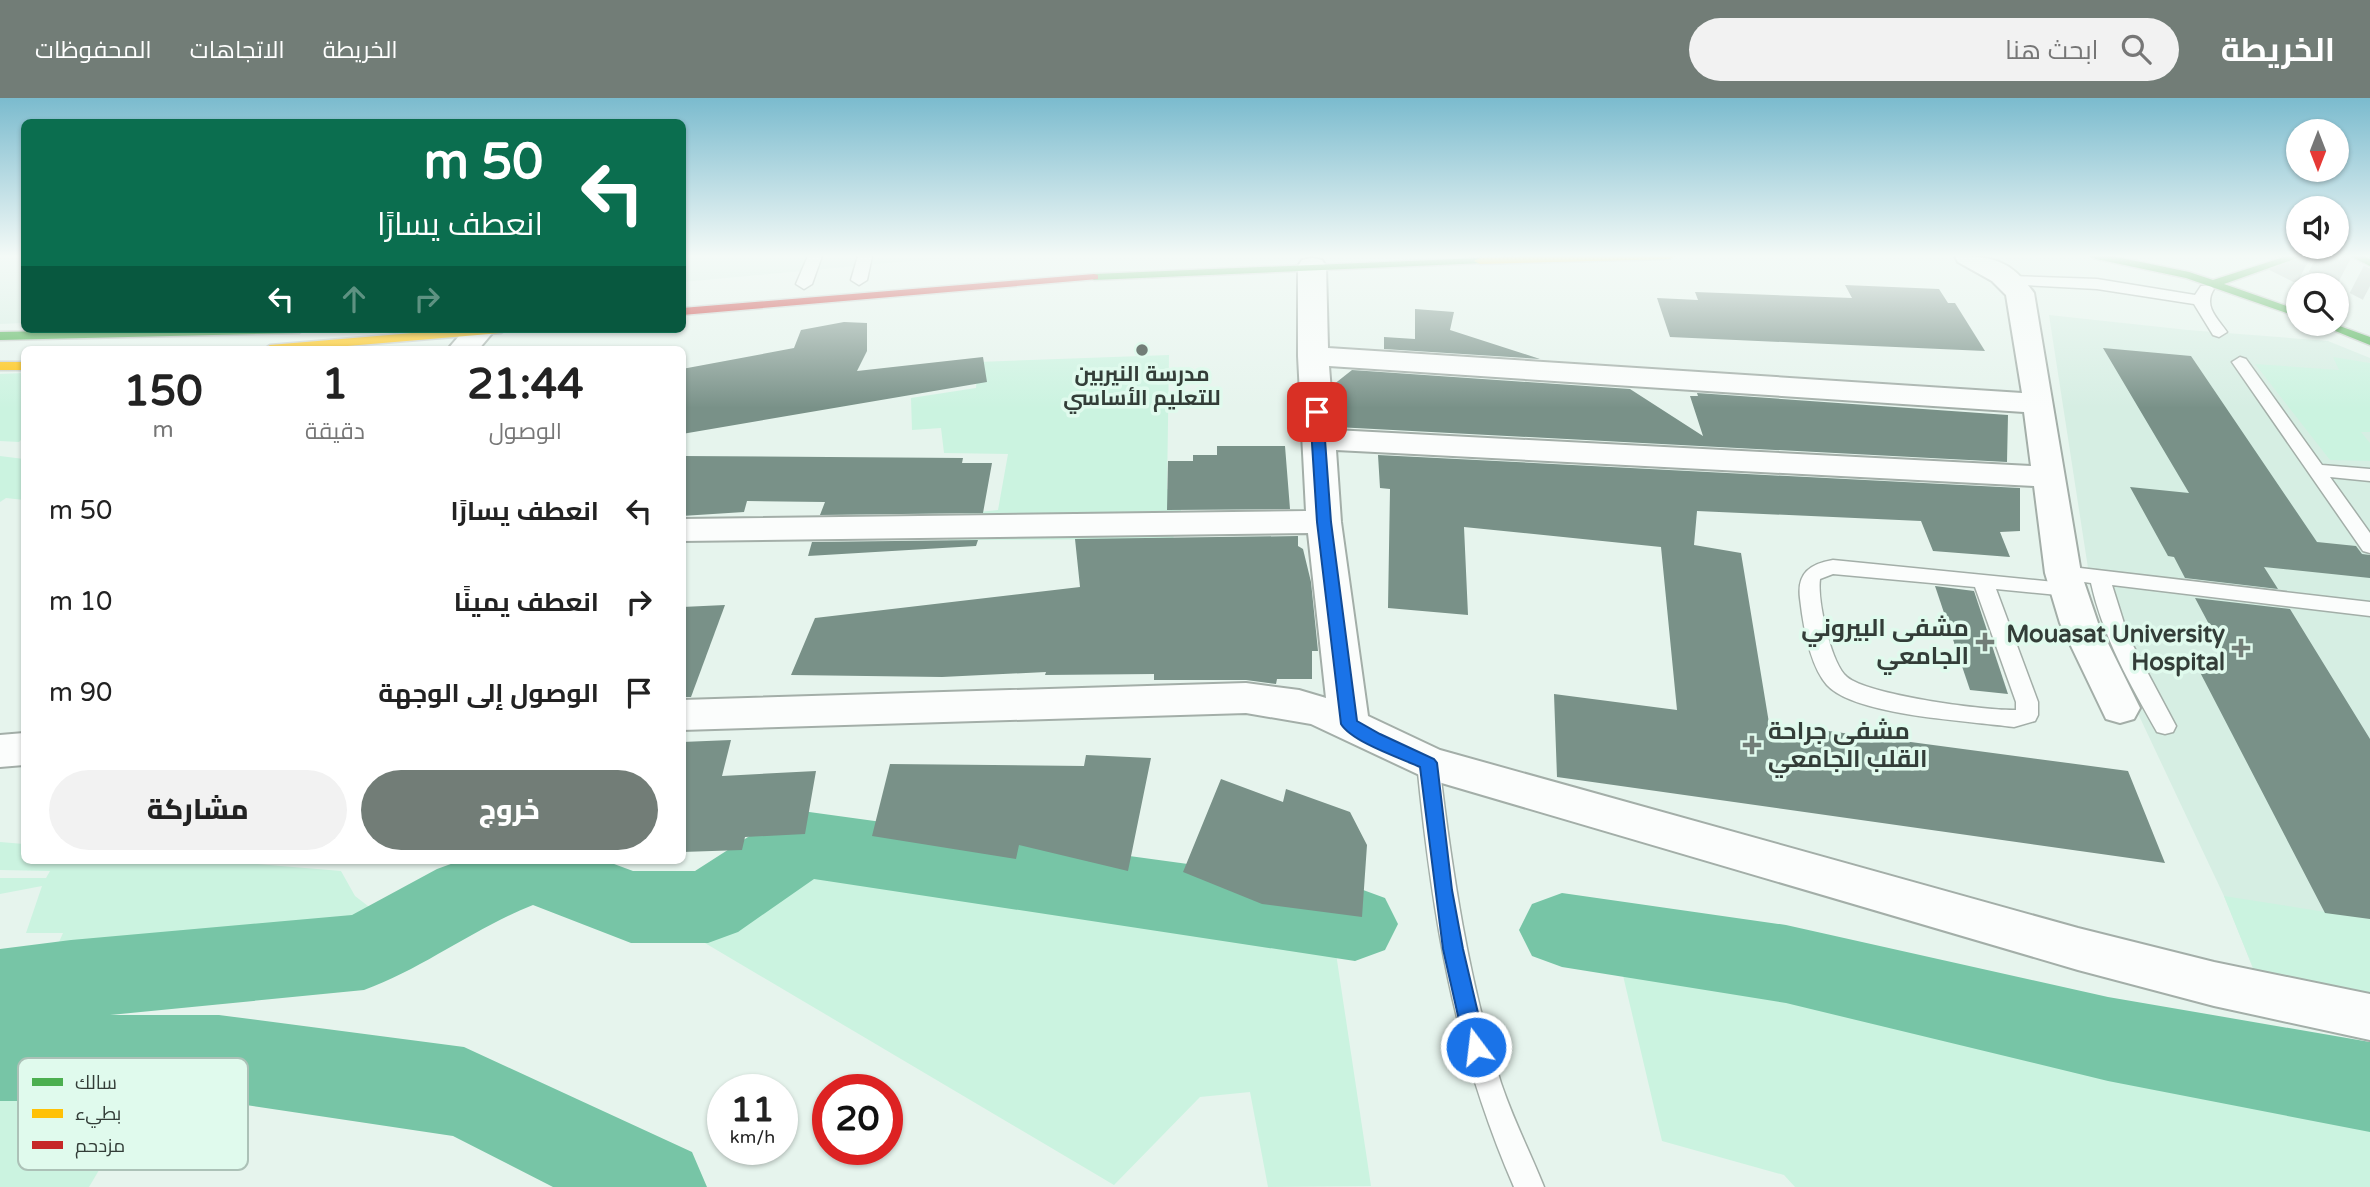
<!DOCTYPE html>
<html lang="ar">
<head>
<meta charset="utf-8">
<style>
  body { margin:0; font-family:"Varela Round",Cairo,sans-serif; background:#f2f2f2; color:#222; direction:rtl; height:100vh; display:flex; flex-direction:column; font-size:26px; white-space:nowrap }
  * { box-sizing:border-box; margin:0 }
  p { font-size:23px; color:#767676 }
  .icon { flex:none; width:38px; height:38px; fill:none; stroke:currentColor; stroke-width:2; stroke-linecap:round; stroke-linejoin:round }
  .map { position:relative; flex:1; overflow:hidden; direction:ltr }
  .drawer { position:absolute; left:21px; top:248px; width:665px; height:518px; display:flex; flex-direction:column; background:#fff; border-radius:10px; box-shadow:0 2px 5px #0004; direction:rtl }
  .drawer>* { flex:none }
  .guide { position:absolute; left:21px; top:21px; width:665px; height:214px; border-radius:10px; box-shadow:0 2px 5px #0004; direction:rtl; background:#0b6e4f; color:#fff; overflow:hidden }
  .needle { width:46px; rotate:180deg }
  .buttons { position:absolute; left:2286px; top:21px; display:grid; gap:14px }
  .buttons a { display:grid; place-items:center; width:63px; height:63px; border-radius:50%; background:#fff; box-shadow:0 2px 5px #0004; font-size:35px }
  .speed { position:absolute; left:707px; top:976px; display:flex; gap:14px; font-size:35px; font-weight:700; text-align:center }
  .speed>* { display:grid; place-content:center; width:91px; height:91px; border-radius:50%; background:#fff; box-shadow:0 2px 5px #0004; line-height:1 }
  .speed small { font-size:18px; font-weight:400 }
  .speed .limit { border:10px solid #d22; background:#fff; color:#111 }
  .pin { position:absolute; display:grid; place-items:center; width:60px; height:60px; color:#fff; margin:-30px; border-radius:14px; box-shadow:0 4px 10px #0006 }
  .me { position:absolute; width:77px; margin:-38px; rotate:345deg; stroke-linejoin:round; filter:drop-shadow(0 0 5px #0008) }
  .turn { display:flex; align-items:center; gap:24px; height:147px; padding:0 28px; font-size:32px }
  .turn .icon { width:91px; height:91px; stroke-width:2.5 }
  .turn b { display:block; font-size:49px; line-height:60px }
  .lanes { display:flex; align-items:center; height:66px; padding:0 28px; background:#0003; justify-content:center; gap:35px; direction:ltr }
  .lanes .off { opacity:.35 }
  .eta { display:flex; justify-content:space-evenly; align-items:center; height:119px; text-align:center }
  .eta b { font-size:42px; font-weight:800; line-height:49px }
  .button { display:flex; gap:14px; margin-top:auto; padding:14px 28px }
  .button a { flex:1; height:80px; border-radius:42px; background:#727d77; color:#fff; font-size:28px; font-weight:800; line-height:80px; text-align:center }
  .button a+a { background:#f2f2f2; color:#222 }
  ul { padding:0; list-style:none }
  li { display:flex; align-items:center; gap:21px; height:91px; padding:0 28px }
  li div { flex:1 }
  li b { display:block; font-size:26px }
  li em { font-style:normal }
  header { display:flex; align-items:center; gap:42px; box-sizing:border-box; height:98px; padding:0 35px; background:#727d77; color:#fff }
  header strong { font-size:33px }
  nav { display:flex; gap:38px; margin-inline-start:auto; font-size:24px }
  .search { width:490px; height:63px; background:#f2f2f2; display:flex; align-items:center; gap:18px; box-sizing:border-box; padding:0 24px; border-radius:38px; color:#767676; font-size:26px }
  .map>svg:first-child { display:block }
  .built { fill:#d6eee3 }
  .green { fill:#cbf3e0 }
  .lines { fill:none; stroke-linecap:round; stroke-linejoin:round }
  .river { fill:#77c5a6; fill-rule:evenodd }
  .building { fill:#799188 }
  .primary-tunnel { stroke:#c2cfc9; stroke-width:31; stroke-dasharray:31 15; stroke-linecap:butt }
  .lane-casing { stroke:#a3aea8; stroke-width:3 }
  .street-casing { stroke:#a3aea8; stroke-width:4 }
  .fast-casing { stroke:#cad0cd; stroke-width:3 }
  .slow-casing { stroke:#cad0cd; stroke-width:3 }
  .jam-casing { stroke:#cad0cd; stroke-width:3 }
  .lane { fill:#fbfdfc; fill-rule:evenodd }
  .street { fill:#fbfdfc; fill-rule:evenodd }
  .fast { fill:#4caf50; fill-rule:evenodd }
  .slow { fill:#ffc107; fill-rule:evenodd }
  .jam { fill:#c62828; fill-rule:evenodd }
  .route { fill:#1a73e8; stroke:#114b97; stroke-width:2 }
  .poi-dot { fill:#727d77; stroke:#e0faed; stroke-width:2.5 }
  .labels { text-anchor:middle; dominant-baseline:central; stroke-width:7; stroke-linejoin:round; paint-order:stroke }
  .far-poi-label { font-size:21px; font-weight:bold; fill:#333d38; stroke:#e0faed }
  .poi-label { font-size:24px; font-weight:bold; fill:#333d38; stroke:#e0faed; text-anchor:end }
  .key { fill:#e0faed; stroke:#acc1b7; stroke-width:2 }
  .key-label { font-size:19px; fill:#333d38 }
</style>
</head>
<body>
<header>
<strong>الخريطة</strong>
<div class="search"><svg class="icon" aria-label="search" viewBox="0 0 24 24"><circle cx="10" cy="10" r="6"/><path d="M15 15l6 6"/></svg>ابحث هنا</div>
<nav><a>الخريطة</a><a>الاتجاهات</a><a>المحفوظات</a></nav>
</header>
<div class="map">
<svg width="2370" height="1089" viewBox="0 0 2370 1089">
  <rect width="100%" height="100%" fill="#e6f4ed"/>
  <g class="built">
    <polygon points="0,158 24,158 24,225 0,226"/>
    <polygon points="683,158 964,158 683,184"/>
    <polygon points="2049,217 2188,232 2328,243 2370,260 2370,900 2259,885 2224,798 2133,605 2092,496"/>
  </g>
  <g class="green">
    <polygon points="1169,257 1167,391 1181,392 1181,413 1173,441 948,442 950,417 998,412 1008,356 944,355 941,330 912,332 911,300 976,290 978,264"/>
    <polygon points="2333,259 2370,265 2370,334 2361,334 2370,345 2370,363 2330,362 2255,266 2339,272"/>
    <polygon points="24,275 24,339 19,344 0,343 0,276"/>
    <polygon points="0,358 24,361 24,402 6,400 0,404"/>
    <polygon points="0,744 24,746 24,763 223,763 341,773 355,798 394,828 359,844 118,866 67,867 52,860 63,835 26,835 42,788 0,796 0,780 46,780 50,773 0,772"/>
    <polygon points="804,755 1332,829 1371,1088 1268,1089 1250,994 1200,999 1114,1087 661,819 714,816"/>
    <polygon points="2224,798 2370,821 2370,900 2259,885"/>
    <polygon points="1617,852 2118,964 2370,1010 2370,1089 1795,1089 1784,1077 1662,1043"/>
    <polygon points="54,978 153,981 89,1089 0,1089 0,982"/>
  </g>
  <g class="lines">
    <g class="river">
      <path d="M802,713L1355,789L1385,800L1398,826L1385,852L1355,863L814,781L738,834L708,845H631L533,807C474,830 424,870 364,892L110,917H219L464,949L692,1054L707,1089H553L453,1038L219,1003H0V851L71,842L352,817L437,771L459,763H606L633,773H695L773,723Z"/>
      <polygon points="1562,795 1786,827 2108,899 2370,944 2370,1034 2108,983 1786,905 1562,869 1532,858 1519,832 1532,806"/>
    </g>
  </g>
  <g class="building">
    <polygon points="1845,187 1939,191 1948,205 1955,205 1985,253 1670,239 1657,200 1698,202 1695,194 1852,200"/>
    <polygon points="1415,211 1454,214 1450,232 1540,261 1384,251 1384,239 1415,241"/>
    <polygon points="844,224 867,225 867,253 857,273 983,259 987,284 682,336 682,271 794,250 801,232"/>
    <polygon points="2103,250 2191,258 2317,444 2356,448 2362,456 2370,457 2370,480 2264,469 2278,491 2185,480 2174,459 2168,458 2130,389 2189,395"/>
    <polygon points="1352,272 1630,291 1703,338 1690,298 1698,298 1697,295 2008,317 2007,364 1336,329 1333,287"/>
    <polygon points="1217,348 1285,348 1290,411 1167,412 1168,363 1193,363 1193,357 1217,357"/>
    <polygon points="1378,357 2020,390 2020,433 2000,434 2010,459 1933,453 1921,423 1697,413 1694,447 1741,455 1769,625 2128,673 2165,765 1557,679 1554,596 1677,612 1661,449 1464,429 1468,517 1388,510 1390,391 1380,390"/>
    <polygon points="682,358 963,360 962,365 992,365 983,415 820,417 825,404 747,403 744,414 682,418"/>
    <polygon points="1298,438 1298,448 1303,451 1311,484 1318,553 1312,553 1312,581 1277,581 1276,586 1246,582 1154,582 1154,576 1045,577 1046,574 942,579 791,577 815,520 1080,489 1075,441"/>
    <polygon points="978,442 976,448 808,458 812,444"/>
    <polygon points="1935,488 1974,493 2008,596 1970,592"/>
    <polygon points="2195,500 2290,511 2370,641 2370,821 2325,815 2190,555 2227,560"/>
    <polygon points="725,507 691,599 682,599 682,509"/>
    <polygon points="731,642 722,678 816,673 805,736 745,739 742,752 682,754 682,644"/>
    <polygon points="1086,657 1151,660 1128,773 1019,747 1016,761 872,738 890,666 1084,668"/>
    <polygon points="1221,681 1283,704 1286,691 1350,714 1367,747 1362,819 1262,806 1183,774"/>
  </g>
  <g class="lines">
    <g class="primary-tunnel">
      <polyline points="2276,158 2334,187"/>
      <polyline points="2316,160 2370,188"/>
    </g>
    <defs>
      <g id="lane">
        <polygon points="808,158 822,158 812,186 804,191 796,186"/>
        <polygon points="858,158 872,158 867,182 859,187 851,182"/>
        <path d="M2010,178L2097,181L2195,197L2201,188H2211L2214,191C2203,208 2217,220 2227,234L2219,239L2213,237L2194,206L2097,191L2005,186L2002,183L2005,180Z"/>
        <polygon points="2240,259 2246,261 2322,367 2370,371 2370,383 2330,379 2370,435 2370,455 2363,453 2232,264"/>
        <path d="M1833,462L2075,486L2078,491L2075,496L2068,498L1996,491L2038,604V617L2035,623L2014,629C1971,623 1855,618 1827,587C1809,566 1803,526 1800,500C1797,475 1810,466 1833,462ZM1833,476L1975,489L2016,604V612C1986,613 1868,597 1847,579C1831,566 1817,502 1820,481Z"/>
        <path d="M2063,468L2370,504V518L2112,487L2128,538L2176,628L2173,634L2165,636L2157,634C2130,586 2103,539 2091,485L2056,480L2053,475L2056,470Z"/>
        <path d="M1428,656L1436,659L1439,665C1452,773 1468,881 1501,985C1513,1021 1530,1054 1544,1089H1514C1453,949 1432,816 1417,665L1420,659Z"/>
      </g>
      <g id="street">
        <path d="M1955,158C1992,158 2011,162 2034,195L2081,475L2098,525L2140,610L2134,621L2120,625L2106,621L2060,525L2045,475L2034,388L1336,352L1341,424L1368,618L1440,652L2078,830L2214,864L2370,896V942L2214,908L2078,872L1428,681L1311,626L1246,615L682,632V602L1246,585L1299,592L1326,600L1308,435L682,443V421L1306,413L1298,258V168L1302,162L1312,160L1322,162L1326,168L1328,250L2022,295L2006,197L1992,183L1958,164ZM1329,268L2024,314L2031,368L1334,332Z"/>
        <polygon points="465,231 492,231 494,233 478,252 447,252"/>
        <polygon points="24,635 24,667 0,669 0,637"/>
      </g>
      <g id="fast">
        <polygon points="2090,158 2112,158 2189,174 2213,182 2287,158 2303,158 2224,186 2298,212 2298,219 2186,180 2096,161"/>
        <polygon points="2350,158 2364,158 2370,161 2370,168"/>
        <polygon points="1480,160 1484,161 1484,165 1094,182 1088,179 1094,176"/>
        <polygon points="2318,226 2334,226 2370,239 2370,247"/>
        <polygon points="146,231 305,231 299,235 0,242 0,234"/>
      </g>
      <g id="slow">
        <polygon points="1547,158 1675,158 1669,161 1480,166 1474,163 1480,160"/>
        <polygon points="460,231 507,231 501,235 300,252 264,251 270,247"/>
        <rect x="0" y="264" width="24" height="8"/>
      </g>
      <polygon id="jam" points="1094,176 1098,177 1098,181 682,217 682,210"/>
    </defs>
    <use href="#lane" class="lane-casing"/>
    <use href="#street" class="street-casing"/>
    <use href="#fast" class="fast-casing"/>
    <use href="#slow" class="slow-casing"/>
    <use href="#jam" class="jam-casing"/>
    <use href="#lane" class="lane"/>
    <use href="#street" class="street"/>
    <use href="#fast" class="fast"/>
    <use href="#slow" class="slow"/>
    <use href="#jam" class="jam"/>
  </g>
  <linearGradient id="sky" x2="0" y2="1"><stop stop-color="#7bbbce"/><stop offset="0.51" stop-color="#f4faf7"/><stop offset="1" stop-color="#f4faf7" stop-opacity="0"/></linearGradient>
  <rect width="2370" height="310" fill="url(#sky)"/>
  <path class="route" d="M1317,310L1323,314L1331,424L1357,623L1380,636L1434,661L1437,665L1452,792L1463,851L1486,949L1483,956L1476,959L1468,956L1465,949L1443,851L1420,669C1400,660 1352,644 1341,626L1317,424L1310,314Z"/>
  <g class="poi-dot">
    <circle cx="1142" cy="252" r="7"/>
    <path d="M1981.5 533.5h7v7h7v7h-7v7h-7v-7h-7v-7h7z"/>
    <path d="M2237.5 539.5h7v7h7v7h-7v7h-7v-7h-7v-7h7z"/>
    <path d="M1748.5 636.5h7v7h7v7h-7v7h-7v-7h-7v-7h7z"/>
  </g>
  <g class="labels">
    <g class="far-poi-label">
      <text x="1142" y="276">مدرسة النيربين<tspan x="1142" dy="24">للتعليم الأساسي</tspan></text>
    </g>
    <g class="poi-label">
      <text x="1969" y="530">مشفى البيروني<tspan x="1969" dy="28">الجامعي</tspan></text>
      <text x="2225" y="536">Mouasat University<tspan x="2225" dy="28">Hospital</tspan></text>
      <text x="1768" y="633" text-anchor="start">مشفى جراحة<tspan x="1768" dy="28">القلب الجامعي</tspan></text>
    </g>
  </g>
  <rect x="18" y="960" width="230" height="112" rx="10" class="key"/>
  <rect x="32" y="980" width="31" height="8" fill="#4caf50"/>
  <rect x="32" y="1011" width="31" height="9" fill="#ffc107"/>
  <rect x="32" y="1043" width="31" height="8" fill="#c62828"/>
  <g class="key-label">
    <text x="75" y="991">سالك</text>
    <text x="75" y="1022">بطيء</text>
    <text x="75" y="1054">مزدحم</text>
  </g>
</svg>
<div class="buttons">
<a><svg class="needle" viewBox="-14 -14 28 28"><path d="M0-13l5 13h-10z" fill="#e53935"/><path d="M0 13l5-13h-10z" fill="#767676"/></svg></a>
<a><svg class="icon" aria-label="sound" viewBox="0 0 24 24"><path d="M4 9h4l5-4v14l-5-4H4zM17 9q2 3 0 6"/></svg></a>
<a><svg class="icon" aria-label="search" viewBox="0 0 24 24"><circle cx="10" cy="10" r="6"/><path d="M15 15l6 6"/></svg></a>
</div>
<div class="speed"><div>11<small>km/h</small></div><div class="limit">20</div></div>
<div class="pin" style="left:1317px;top:314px;background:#d93025"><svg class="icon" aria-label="arrive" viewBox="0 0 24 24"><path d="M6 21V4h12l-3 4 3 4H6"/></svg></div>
<svg class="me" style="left:1476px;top:949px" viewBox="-20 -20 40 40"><circle r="17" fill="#1a73e8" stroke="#fff" stroke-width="3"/><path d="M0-11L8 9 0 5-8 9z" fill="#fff"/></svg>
<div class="guide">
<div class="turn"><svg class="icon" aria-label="left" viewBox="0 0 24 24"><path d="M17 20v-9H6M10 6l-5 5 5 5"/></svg><div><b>50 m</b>انعطف يسارًا</div></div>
<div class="lanes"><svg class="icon" aria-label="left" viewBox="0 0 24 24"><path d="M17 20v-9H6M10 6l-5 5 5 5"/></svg><svg class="icon off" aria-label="ahead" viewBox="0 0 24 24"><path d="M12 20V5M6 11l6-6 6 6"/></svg><svg class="icon off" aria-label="right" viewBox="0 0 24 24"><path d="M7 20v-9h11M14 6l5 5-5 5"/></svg></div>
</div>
<section class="drawer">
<div class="eta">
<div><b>21:44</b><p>الوصول</p></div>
<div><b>1</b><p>دقيقة</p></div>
<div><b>150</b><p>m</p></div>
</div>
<ul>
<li><svg class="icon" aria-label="left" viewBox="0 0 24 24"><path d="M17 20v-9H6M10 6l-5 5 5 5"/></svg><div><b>انعطف يسارًا</b></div><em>50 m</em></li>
<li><svg class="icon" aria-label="right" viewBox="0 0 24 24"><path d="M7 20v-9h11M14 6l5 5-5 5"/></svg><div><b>انعطف يمينًا</b></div><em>10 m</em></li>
<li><svg class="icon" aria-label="arrive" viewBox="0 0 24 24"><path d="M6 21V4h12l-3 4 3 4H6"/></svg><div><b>الوصول إلى الوجهة</b></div><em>90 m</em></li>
</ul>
<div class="button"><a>خروج</a><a>مشاركة</a></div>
</section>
</div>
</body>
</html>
